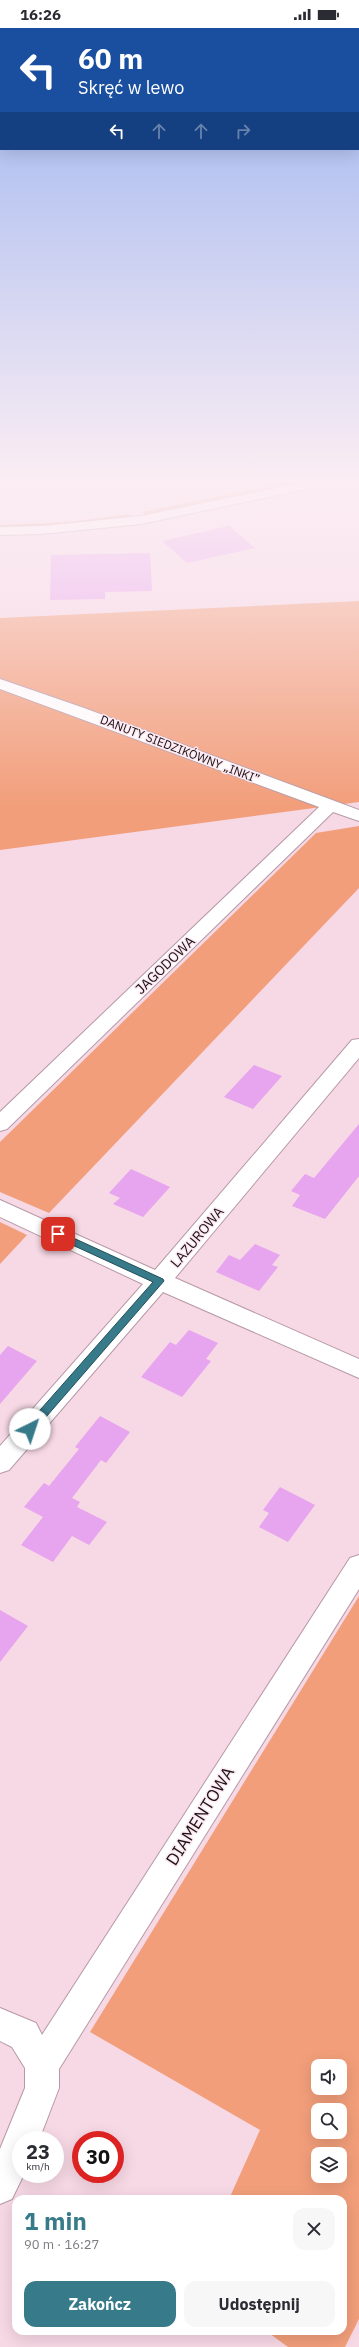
<!DOCTYPE html>
<html lang="pl">
<head>
<meta charset="utf-8">
<style>
  body { margin:0; font-family:"IBM Plex Sans",sans-serif; background:#f7f7f7; color:#2b2b33; height:100vh; display:flex; flex-direction:column; font-size:15px; white-space:nowrap }
  * { box-sizing:border-box; margin:0 }
  p { font-size:13px; color:#7c7c81 }
  .icon { flex:none; width:22px; height:22px; fill:none; stroke:currentColor; stroke-width:2; stroke-linecap:round; stroke-linejoin:round }
  .map { position:relative; flex:1; overflow:hidden }
  .side { position:absolute; left:12px; top:2167px; width:335px; height:140px; display:flex; flex-direction:column; background:#fff; border-radius:12px; box-shadow:0 4px 16px #0002 }
  .side>* { flex:none }
  .top-card { position:absolute; left:0px; top:0px; width:359px; height:122px; box-shadow:0 4px 16px #0002; background:#1a4fa0; color:#fff; overflow:hidden }
  .fabs { position:absolute; left:311px; top:2031px; display:grid; gap:8px }
  .fabs a { display:grid; place-items:center; width:36px; height:36px; border-radius:8px; background:#fff; box-shadow:0 4px 16px #0002; font-size:20px }
  .speed { position:absolute; left:12px; top:2103px; display:flex; gap:8px; font-size:20px; font-weight:700; text-align:center }
  .speed>* { display:grid; place-content:center; width:52px; height:52px; border-radius:50%; background:#fff; box-shadow:0 4px 16px #0002; line-height:1 }
  .speed small { font-size:10px; font-weight:400 }
  .speed .limit { border:6px solid #d22; background:#fff; color:#111 }
  .pin { position:absolute; display:grid; place-items:center; width:34px; height:34px; color:#fff; margin:-17px; border-radius:8px; box-shadow:0 2px 6px #0006 }
  .me { position:absolute; width:44px; margin:-22px; rotate:41deg; stroke-linejoin:round; filter:drop-shadow(0 0 3px #0008) }
  .turn { display:flex; align-items:center; gap:14px; height:84px; padding:0 12px; font-size:18px }
  .turn .icon { width:52px; height:52px; stroke-width:2.5 }
  .turn b { display:block; font-size:28px; line-height:34px }
  .lanes { display:flex; align-items:center; height:38px; padding:0 12px; background:#0003; justify-content:center; gap:20px; direction:ltr }
  .lanes .off { opacity:.35 }
  .round { display:grid; place-items:center; flex:none; width:42px; height:42px; border-radius:12px; background:#f7f7f7 }
  .headline { display:flex; align-items:center; justify-content:space-between; height:68px; padding:0 12px }
  h1 { font-size:24px; font-weight:700; line-height:30px; color:#377a8a }
  .primary-button { display:flex; gap:8px; margin-top:auto; padding:8px 12px }
  .primary-button a { flex:1; height:46px; border-radius:12px; background:#377a8a; color:#fff; font-size:16px; font-weight:700; line-height:46px; text-align:center }
  .primary-button a+a { background:#f7f7f7; color:#2b2b33 }
  .status { display:flex; justify-content:space-between; align-items:center; height:28px; padding:0 20px; background:#fff; direction:ltr }
  .status svg { height:11px; fill:currentColor }
  .map>svg:first-child { display:block }
  .green { fill:#f29e7a; fill-rule:evenodd }
  .building { fill:#e7a4ef }
  .lines { fill:none; stroke-linecap:round; stroke-linejoin:round }
  .minor-casing { stroke:#b79aa6; stroke-width:2 }
  .minor { fill:#fff; fill-rule:evenodd }
  .route { fill:#377a8a; stroke:#244f5a }
  .labels { text-anchor:middle; dominant-baseline:central; stroke-width:3; stroke-linejoin:round; paint-order:stroke }
  .far-street-label { font-size:12px; fill:#1b1115; stroke:#fce9f1 }
  .street-label { font-size:14px; fill:#1b1115; stroke:#fce9f1 }
  .near-street-label { font-size:17px; fill:#1b1115; stroke:#fce9f1 }
</style>
</head>
<body>
<div class="status"><b>16:26</b><svg viewBox="0 0 49 12"><path d="M0 12V9h3v3zM5 12V6h3v6zM10 12V3h3v9zM15 12V0h3v12zM26 1h20v11H26zM47 4h2v5h-2z"/></svg></div>
<div class="map">
<svg width="359" height="2319" viewBox="0 0 359 2319">
  <rect width="100%" height="100%" fill="#f7d8e5"/>
  <g class="green">
    <polygon points="284,455 299,455 145,487 142,484"/>
    <polygon points="130,486 133,489 78,496 0,500 0,497 70,494"/>
    <polygon points="359,573 359,774 0,822 0,590"/>
    <polygon points="359,798 359,860 49,1185 0,1164 0,1114 316,805"/>
    <polygon points="0,1194 27,1207 0,1236"/>
    <path d="M359,1568V2291L345,2319H288L266,2303H343V2171H229L260,2102L90,2004ZM318,2038H340V2060H318ZM318,2082H340V2104H318ZM318,2126H340V2148H318Z"/>
  </g>
  <g class="building">
    <polygon points="229,498 255,520 187,535 162,513"/>
    <polygon points="150,525 152,563 105,564 105,571 50,572 51,527"/>
    <polygon points="254,1037 282,1048 253,1081 224,1069"/>
    <polygon points="359,1096 359,1148 325,1191 292,1178 300,1167 291,1163 305,1146 314,1150"/>
    <polygon points="131,1141 170,1159 143,1189 113,1176 120,1170 109,1165"/>
    <polygon points="255,1216 280,1227 272,1237 278,1239 259,1263 216,1244 229,1227 240,1232"/>
    <polygon points="189,1302 218,1315 206,1331 211,1333 182,1369 141,1349 170,1314 176,1317"/>
    <polygon points="8,1318 37,1333 0,1376 0,1327"/>
    <polygon points="100,1388 130,1404 106,1435 101,1432 72,1470 80,1474 77,1479 107,1494 89,1517 72,1508 53,1534 21,1517 43,1489 24,1479 44,1455 49,1458 79,1421 75,1419"/>
    <polygon points="280,1459 315,1477 288,1514 259,1499 269,1485 263,1482"/>
    <polygon points="0,1582 28,1598 0,1634"/>
  </g>
  <g class="lines">
    <defs>
      <g id="minor">
        <polygon points="300,455 323,455 316,459 141,496 42,506 0,507 0,499 42,498 141,488"/>
        <polygon points="0,651 84,680 359,782 359,793 333,784 7,1101 0,1103 0,1084 319,779 0,661"/>
        <polygon points="359,1011 359,1030 175,1250 359,1331 359,1350 163,1264 9,1442 0,1445 0,1418 143,1256 0,1189 0,1172 155,1242 352,1012"/>
        <polygon points="359,1527 359,1561 59,2041 59,2060 39,2112 21,2112 21,2146 24,2146 12,2171 0,2176 0,2121 25,2060 25,2040 12,2019 0,2013 0,1980 36,1995 42,2007 350,1530"/>
      </g>
    </defs>
    <use href="#minor" class="minor-casing"/>
    <use href="#minor" class="minor"/>
  </g>
  <linearGradient id="sky" x2="0" y2="1"><stop stop-color="#9bb4f0"/><stop offset="0.58" stop-color="#fbedf3"/><stop offset="1" stop-color="#fbedf3" stop-opacity="0"/></linearGradient>
  <rect width="359" height="779" fill="url(#sky)"/>
  <polygon class="route" points="58,1203 163,1251 164,1253 33,1404 26,1404 26,1398 153,1254 55,1209 53,1206"/>
  <g class="labels">
    <g class="far-street-label">
      <text transform="translate(180 721) rotate(21)">DANUTY SIEDZIKÓWNY „INKI”</text>
    </g>
    <g class="street-label">
      <text transform="translate(165 937) rotate(-44)">JAGODOWA</text>
      <text transform="translate(197 1209) rotate(-50)">LAZUROWA</text>
    </g>
    <g class="near-street-label">
      <text transform="translate(200 1788) rotate(-58)">DIAMENTOWA</text>
    </g>
  </g>
</svg>
<div class="fabs">
<a><svg class="icon" aria-label="sound" viewBox="0 0 24 24"><path d="M4 9h4l5-4v14l-5-4H4zM17 9q2 3 0 6"/></svg></a>
<a><svg class="icon" aria-label="search" viewBox="0 0 24 24"><circle cx="10" cy="10" r="6"/><path d="M15 15l6 6"/></svg></a>
<a><svg class="icon" aria-label="layers" viewBox="0 0 24 24"><path d="M12 4l9 5-9 5-9-5zM3 14l9 5 9-5"/></svg></a>
</div>
<div class="speed"><div>23<small>km/h</small></div><div class="limit">30</div></div>
<div class="pin" style="left:58px;top:1206px;background:#d93025"><svg class="icon" aria-label="arrive" viewBox="0 0 24 24"><path d="M6 21V4h12l-3 4 3 4H6"/></svg></div>
<svg class="me" style="left:30px;top:1401px" viewBox="-20 -20 40 40"><circle r="19" fill="#fff"/><path d="M0-13L10 11 0 6-10 11z" fill="#377a8a"/></svg>
<div class="top-card">
<div class="turn"><svg class="icon" aria-label="left" viewBox="0 0 24 24"><path d="M17 20v-9H6M10 6l-5 5 5 5"/></svg><div><b>60 m</b>Skręć w lewo</div></div>
<div class="lanes"><svg class="icon" aria-label="left" viewBox="0 0 24 24"><path d="M17 20v-9H6M10 6l-5 5 5 5"/></svg><svg class="icon off" aria-label="ahead" viewBox="0 0 24 24"><path d="M12 20V5M6 11l6-6 6 6"/></svg><svg class="icon off" aria-label="ahead" viewBox="0 0 24 24"><path d="M12 20V5M6 11l6-6 6 6"/></svg><svg class="icon off" aria-label="right" viewBox="0 0 24 24"><path d="M7 20v-9h11M14 6l5 5-5 5"/></svg></div>
</div>
<section class="side">
<div class="headline"><div><h1>1 min</h1><p>90 m · 16:27</p></div><a class="round"><svg class="icon" aria-label="close" viewBox="0 0 24 24"><path d="M6 6l12 12M18 6L6 18"/></svg></a></div>
<div class="primary-button"><a>Zakończ</a><a>Udostępnij</a></div>
</section>
</div>
</body>
</html>
